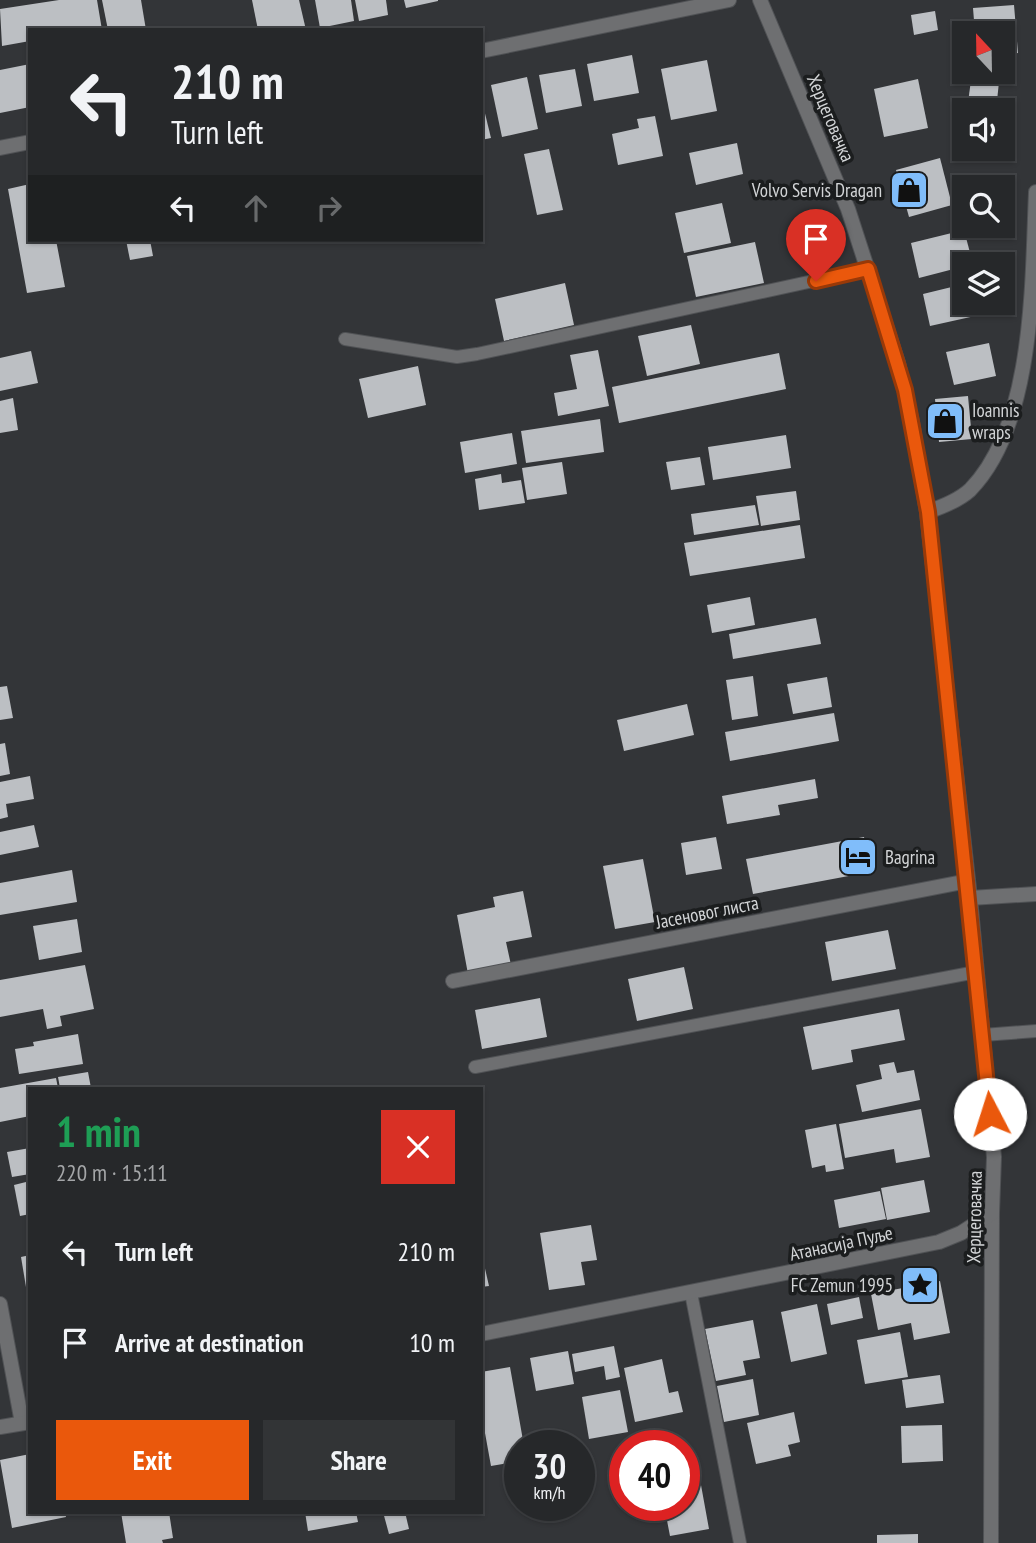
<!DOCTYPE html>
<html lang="en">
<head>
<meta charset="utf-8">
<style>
  body { margin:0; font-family:"PT Sans Narrow",sans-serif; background:#323436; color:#f1f3f6; height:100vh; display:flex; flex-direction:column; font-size:26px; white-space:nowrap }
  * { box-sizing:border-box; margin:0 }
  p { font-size:23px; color:#a4a6a8 }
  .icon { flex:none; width:38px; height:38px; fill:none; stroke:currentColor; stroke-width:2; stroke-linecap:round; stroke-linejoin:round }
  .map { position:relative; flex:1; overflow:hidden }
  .details { position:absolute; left:28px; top:1087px; width:455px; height:427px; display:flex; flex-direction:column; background:#26282a; border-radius:0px; box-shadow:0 2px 5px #0004,0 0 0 2px #424447 }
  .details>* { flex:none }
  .banner { position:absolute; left:28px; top:28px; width:455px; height:214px; border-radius:0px; box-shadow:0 2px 5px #0004,0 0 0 2px #424447; background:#26282a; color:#f1f3f6; overflow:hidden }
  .needle { width:46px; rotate:338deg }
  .controls { position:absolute; left:952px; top:21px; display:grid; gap:14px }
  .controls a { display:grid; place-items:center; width:63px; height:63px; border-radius:0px; background:#26282a; box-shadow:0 2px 5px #0004,0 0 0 2px #424447; font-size:35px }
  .speed { position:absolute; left:504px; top:1430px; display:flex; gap:14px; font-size:35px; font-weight:700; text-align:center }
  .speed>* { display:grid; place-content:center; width:91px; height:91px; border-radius:50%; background:#26282a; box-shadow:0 2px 5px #0004,0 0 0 2px #424447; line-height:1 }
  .speed small { font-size:18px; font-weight:400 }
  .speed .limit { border:10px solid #d22; background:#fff; color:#111 }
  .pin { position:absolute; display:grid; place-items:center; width:60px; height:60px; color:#fff; margin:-72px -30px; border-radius:50% 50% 50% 0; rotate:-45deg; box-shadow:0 0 7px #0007 }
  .pin .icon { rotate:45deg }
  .me { position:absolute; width:77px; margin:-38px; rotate:355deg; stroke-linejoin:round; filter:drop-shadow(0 0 5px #0008) }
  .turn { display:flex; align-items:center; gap:24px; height:147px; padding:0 28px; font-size:32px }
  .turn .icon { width:91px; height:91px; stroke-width:2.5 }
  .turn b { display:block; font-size:49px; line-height:60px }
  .lanes { display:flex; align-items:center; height:66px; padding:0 28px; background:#0003; justify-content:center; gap:35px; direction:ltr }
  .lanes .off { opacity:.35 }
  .round { display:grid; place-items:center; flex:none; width:74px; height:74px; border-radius:0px; background:#323436 }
  .summary { display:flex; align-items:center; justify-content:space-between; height:119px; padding:0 28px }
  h1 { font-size:42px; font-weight:800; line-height:52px; color:#1e9e55 }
  .action { display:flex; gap:14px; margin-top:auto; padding:14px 28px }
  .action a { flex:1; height:80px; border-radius:0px; background:#ea580c; color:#fff; font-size:28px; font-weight:800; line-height:80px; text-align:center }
  .action a+a { background:#323436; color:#f1f3f6 }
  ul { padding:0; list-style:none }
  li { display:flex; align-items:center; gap:21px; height:91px; padding:0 28px }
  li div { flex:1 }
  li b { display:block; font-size:26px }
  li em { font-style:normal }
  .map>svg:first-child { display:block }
  .building { fill:#bcbfc3 }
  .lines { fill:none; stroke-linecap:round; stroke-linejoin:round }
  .service-casing { stroke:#505255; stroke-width:14 }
  .minor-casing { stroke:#505255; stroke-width:16 }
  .tertiary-casing { stroke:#505255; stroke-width:16 }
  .service { stroke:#6e6f71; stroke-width:12 }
  .minor { stroke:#6e6f71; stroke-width:14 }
  .tertiary { stroke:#6e6f71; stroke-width:14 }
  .route-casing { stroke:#983908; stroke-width:18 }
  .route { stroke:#ea580c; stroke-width:12 }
  .labels { text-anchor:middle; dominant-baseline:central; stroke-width:7; stroke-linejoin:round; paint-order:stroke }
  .street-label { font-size:19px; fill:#d3d5d7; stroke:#1b1d1e }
  .poi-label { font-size:19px; fill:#d3d5d7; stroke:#1b1d1e; text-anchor:end }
</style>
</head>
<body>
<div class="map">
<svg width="1036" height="1543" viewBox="0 0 1036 1543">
  <rect width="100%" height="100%" fill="#333538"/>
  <g class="building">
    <polygon points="59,0 97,0 102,30 30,30 30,41 2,46 0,9"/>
    <polygon points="102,0 141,0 146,30 108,30"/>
    <polygon points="252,0 299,0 306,30 258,30"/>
    <polygon points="315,0 351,0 354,21 320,28"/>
    <polygon points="355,0 386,0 388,15 359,21"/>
    <polygon points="404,0 438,0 438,1 406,8"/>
    <polygon points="1014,5 1018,53 1003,55 1003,33 975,33 973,8"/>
    <polygon points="935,11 938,30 914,35 911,15"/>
    <polygon points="632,55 639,93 594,101 587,64"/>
    <polygon points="707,60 717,111 671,120 661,69"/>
    <polygon points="30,64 30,107 0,113 0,70"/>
    <polygon points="575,69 582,106 546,113 539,75"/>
    <polygon points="527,77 538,129 502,137 491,85"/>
    <polygon points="918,79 928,128 884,137 874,89"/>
    <polygon points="971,80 999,82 996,110 967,110"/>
    <polygon points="481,97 491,138 481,140"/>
    <polygon points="655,116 663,156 618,165 612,134 639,128 637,119"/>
    <polygon points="737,143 743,174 696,185 689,153"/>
    <polygon points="549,149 563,210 537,215 524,154"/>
    <polygon points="940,158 952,205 909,217 896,170"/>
    <polygon points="30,184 30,240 56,240 65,287 27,293 8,189"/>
    <polygon points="722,203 731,243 684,253 675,213"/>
    <polygon points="964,230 973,264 919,278 911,243"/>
    <polygon points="126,240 150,240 153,256 130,260"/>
    <polygon points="755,242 764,283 696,297 687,256"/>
    <polygon points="565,283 574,325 504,341 495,299"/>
    <polygon points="964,284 964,303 981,303 984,314 930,326 923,294"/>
    <polygon points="691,325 700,364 647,376 638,336"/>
    <polygon points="989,343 996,376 954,385 946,352"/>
    <polygon points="598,350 609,406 558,416 554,393 577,389 570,355"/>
    <polygon points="31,351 38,383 0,391 0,358"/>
    <polygon points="779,353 786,389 619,423 612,387"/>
    <polygon points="418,366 426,405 368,418 359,379"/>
    <polygon points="968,396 972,439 939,442 935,399"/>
    <polygon points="13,398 18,430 0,433 0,401"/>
    <polygon points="600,419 604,452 526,463 521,431"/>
    <polygon points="512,433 517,464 465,473 460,442"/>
    <polygon points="786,435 791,468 713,480 708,447"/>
    <polygon points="700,457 705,485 671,490 666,462"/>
    <polygon points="562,462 567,494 527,500 522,468"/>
    <polygon points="501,474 502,483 521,480 525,503 479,510 475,479"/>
    <polygon points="796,491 800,520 761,526 756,496"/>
    <polygon points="755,505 759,525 694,535 691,514"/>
    <polygon points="800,525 805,558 690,576 684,543"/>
    <polygon points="750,597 755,625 712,633 707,605"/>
    <polygon points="816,618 821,644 733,659 729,634"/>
    <polygon points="753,676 758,716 732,720 726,680"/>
    <polygon points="827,677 832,707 793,714 787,684"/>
    <polygon points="7,686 13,718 0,720 0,687"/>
    <polygon points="687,704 694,735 624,751 617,720"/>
    <polygon points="834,713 839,741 730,761 725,732"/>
    <polygon points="5,743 10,774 0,776 0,744"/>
    <polygon points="30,776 34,799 6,804 8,817 0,819 0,782"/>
    <polygon points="815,779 818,798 778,805 780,815 727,824 722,796"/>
    <polygon points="34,825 39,847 0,855 0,832"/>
    <polygon points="716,837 722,869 686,875 681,843"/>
    <polygon points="864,837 870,872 753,894 746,859"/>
    <polygon points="643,859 655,922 615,929 603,866"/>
    <polygon points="72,870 77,902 0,915 0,883"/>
    <polygon points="523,891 532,937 506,942 511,965 468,974 457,915 495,907 493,897"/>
    <polygon points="77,919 82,952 39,960 33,926"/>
    <polygon points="888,930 896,969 832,981 825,942"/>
    <polygon points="85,965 94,1009 60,1016 62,1026 47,1029 43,1009 0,1017 0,980"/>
    <polygon points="684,967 693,1009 637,1021 628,979"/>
    <polygon points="540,998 547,1037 482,1049 475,1010"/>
    <polygon points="899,1009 905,1040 851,1050 853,1062 812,1070 803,1027"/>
    <polygon points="78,1034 83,1064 19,1074 15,1049 34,1046 33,1042"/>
    <polygon points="894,1062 897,1073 914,1070 920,1100 862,1112 856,1085 882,1079 879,1065"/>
    <polygon points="88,1072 91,1088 60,1088 58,1077"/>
    <polygon points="56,1078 58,1088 30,1088 30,1116 0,1122 0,1088"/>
    <polygon points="921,1109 930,1157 896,1163 894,1149 845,1158 839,1124"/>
    <polygon points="836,1124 844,1169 826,1172 825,1165 812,1168 805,1130"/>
    <polygon points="30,1148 30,1174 12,1177 7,1152"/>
    <polygon points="924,1180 930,1212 887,1220 881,1188"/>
    <polygon points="30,1181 30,1214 20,1216 14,1185"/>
    <polygon points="880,1191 886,1219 839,1228 834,1200"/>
    <polygon points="591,1225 597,1260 581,1262 585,1285 549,1290 540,1233"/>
    <polygon points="481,1251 489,1286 481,1287"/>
    <polygon points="30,1255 30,1287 26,1287 21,1257"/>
    <polygon points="940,1281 950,1333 914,1340 911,1323 878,1330 871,1294"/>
    <polygon points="859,1297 863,1318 831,1325 827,1304"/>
    <polygon points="817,1304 827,1354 791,1362 781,1312"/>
    <polygon points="753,1320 760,1358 743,1361 746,1375 716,1381 705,1329"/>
    <polygon points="900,1332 908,1377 865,1384 857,1340"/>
    <polygon points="614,1346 620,1377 606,1380 604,1366 575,1372 572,1354"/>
    <polygon points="568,1351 574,1384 536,1391 530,1358"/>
    <polygon points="662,1359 669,1393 678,1391 683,1412 635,1422 624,1368"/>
    <polygon points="510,1367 524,1446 520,1446 520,1461 491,1466 481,1411 481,1372"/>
    <polygon points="940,1375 944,1403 906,1408 902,1380"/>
    <polygon points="753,1379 759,1415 724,1422 717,1386"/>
    <polygon points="620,1390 628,1432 589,1439 582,1397"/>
    <polygon points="794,1412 800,1442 788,1445 791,1456 756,1464 747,1423"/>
    <polygon points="942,1425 943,1461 902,1463 901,1426"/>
    <polygon points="564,1440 565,1446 540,1446 540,1444"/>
    <polygon points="30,1454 30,1512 65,1512 66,1517 12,1528 0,1460"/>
    <polygon points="701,1485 709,1529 670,1536 664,1505 684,1505 684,1488"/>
    <polygon points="121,1512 169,1512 173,1538 162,1540 163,1543 126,1543"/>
    <polygon points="305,1512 356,1512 358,1522 308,1531"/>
    <polygon points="383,1512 405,1512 409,1529 389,1534"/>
    <polygon points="918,1534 918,1543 877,1543 877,1535"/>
  </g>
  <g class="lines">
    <defs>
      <g id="service">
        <polyline points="345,339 457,357 477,354 868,269"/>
        <polyline points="983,1035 1036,1031"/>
        <polyline points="475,1067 976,972"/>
        <polyline points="691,1293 740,1543"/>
      </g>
      <g id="minor">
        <polyline points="481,51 729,0"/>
        <polyline points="0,148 30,142"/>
        <path d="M927,512C942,507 958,501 970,490C1035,424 1032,279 1036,192"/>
        <polyline points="970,898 1036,894"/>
        <polyline points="453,981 968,881"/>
        <polyline points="0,1304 22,1423"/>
        <polyline points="991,1543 992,1213"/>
      </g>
      <g id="tertiary">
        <polyline points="481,1334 939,1242 961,1233 992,1213 994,1157 970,898 927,512 912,422 898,363 848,209 760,0"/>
        <polyline points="0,1427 30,1422"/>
      </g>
    </defs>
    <use href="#service" class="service-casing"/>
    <use href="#minor" class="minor-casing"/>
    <use href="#tertiary" class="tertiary-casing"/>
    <use href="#service" class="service"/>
    <use href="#minor" class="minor"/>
    <use href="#tertiary" class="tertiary"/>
  </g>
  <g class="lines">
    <defs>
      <polyline id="route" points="816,281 868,269 905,390 928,512 990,1114"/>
    </defs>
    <use href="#route" class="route-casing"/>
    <use href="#route" class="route"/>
  </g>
  <defs>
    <symbol id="shop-square" viewBox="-11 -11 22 22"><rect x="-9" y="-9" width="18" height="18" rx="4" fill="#80bdfa" stroke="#1b1d1e"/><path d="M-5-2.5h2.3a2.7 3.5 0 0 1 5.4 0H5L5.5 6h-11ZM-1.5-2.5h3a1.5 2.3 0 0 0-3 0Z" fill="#111"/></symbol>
    <symbol id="hotel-square" viewBox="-11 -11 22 22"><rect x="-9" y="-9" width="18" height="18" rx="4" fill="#80bdfa" stroke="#1b1d1e"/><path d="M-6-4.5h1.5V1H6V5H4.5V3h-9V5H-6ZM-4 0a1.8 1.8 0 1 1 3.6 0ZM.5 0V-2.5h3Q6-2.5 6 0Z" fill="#111"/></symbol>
    <symbol id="sight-square" viewBox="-11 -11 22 22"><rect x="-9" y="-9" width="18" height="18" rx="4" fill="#80bdfa" stroke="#1b1d1e"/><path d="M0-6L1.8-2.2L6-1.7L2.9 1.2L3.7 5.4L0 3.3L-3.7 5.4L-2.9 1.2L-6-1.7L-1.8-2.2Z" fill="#111"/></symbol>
  </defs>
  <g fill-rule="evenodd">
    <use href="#shop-square" x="887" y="168" width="44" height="44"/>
    <use href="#shop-square" x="923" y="399" width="44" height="44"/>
    <use href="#hotel-square" x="836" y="835" width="44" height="44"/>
    <use href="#sight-square" x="898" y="1263" width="44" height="44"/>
  </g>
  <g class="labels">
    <g class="street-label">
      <text transform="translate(831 118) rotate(67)">Херцеговачка</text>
      <text transform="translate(707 912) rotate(-11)">Јасеновог листа</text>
      <text transform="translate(974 1217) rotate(-89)">Херцеговачка</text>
      <text transform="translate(841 1243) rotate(-12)">Атанасија Пуље</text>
    </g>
    <g class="poi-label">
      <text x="882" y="190">Volvo Servis Dragan</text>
      <text x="972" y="410" text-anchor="start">Ioannis<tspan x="972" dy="22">wraps</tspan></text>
      <text x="885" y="857" text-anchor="start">Bagrina</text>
      <text x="893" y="1285">FC Zemun 1995</text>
    </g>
  </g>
</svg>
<div class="controls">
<a><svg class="needle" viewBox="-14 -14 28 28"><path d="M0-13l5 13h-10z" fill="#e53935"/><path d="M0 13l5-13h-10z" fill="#a4a6a8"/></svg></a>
<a><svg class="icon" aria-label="sound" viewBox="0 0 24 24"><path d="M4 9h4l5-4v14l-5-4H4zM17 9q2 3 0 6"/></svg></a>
<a><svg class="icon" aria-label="search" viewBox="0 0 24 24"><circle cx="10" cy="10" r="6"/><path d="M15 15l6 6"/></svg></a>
<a><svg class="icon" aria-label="layers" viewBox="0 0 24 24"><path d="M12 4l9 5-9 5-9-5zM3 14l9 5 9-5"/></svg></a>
</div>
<div class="speed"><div>30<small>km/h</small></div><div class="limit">40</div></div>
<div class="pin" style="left:816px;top:281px;background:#d93025"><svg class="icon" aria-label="arrive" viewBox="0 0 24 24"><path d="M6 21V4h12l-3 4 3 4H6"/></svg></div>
<svg class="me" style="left:990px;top:1114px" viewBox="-20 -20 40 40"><circle r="19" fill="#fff"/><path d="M0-13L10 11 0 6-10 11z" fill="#ea580c"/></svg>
<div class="banner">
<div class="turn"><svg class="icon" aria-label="left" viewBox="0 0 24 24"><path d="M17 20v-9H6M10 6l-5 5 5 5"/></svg><div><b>210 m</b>Turn left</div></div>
<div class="lanes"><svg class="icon" aria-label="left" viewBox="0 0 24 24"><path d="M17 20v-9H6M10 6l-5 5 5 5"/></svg><svg class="icon off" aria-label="ahead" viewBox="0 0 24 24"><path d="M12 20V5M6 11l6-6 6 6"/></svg><svg class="icon off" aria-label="right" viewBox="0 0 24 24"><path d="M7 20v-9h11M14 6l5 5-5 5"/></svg></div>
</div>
<section class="details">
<div class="summary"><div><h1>1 min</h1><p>220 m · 15:11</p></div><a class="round" style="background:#d93025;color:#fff"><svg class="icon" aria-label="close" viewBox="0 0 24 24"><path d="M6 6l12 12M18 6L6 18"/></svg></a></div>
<ul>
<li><svg class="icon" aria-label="left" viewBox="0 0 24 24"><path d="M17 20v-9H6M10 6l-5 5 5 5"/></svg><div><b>Turn left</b></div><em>210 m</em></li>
<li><svg class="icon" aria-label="arrive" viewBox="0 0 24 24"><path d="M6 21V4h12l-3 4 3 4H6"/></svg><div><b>Arrive at destination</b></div><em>10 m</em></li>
</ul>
<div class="action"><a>Exit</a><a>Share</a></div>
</section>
</div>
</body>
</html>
